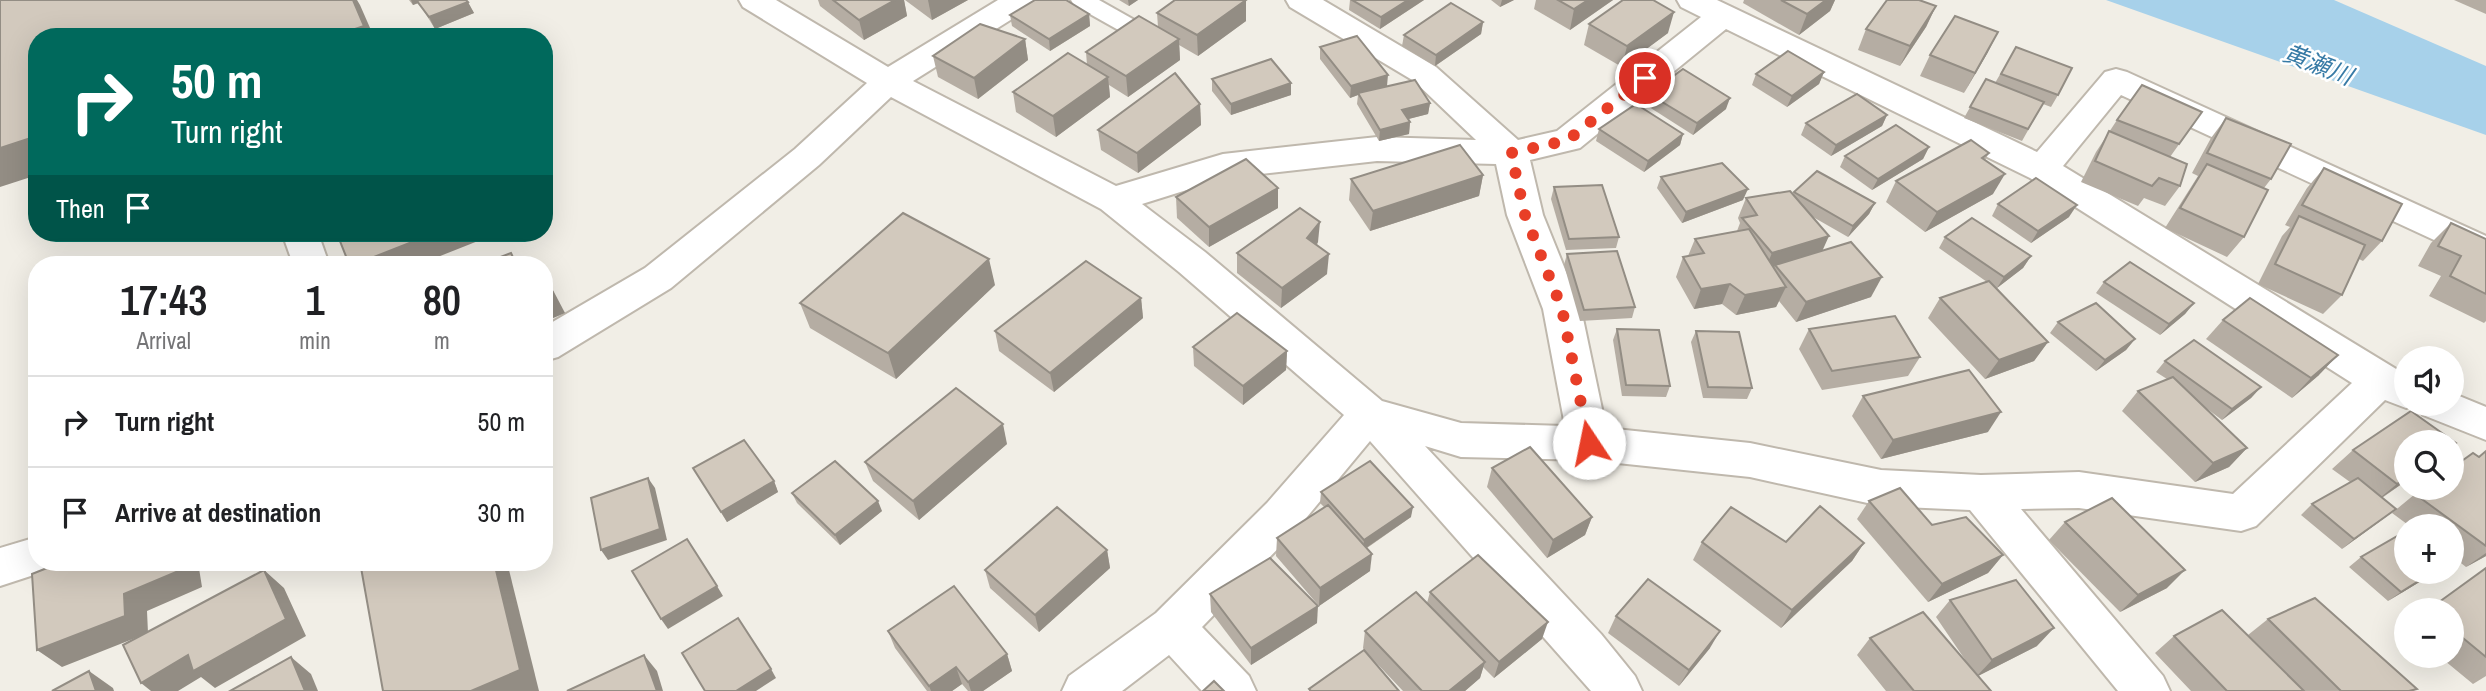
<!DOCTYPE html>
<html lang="en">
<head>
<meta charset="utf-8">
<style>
  body { margin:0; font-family:"Archivo Narrow","Noto Sans JP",sans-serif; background:#f2f2f2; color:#202124; height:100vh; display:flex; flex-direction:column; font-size:26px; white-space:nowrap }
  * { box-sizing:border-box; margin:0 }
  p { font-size:23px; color:#757577 }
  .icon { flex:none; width:38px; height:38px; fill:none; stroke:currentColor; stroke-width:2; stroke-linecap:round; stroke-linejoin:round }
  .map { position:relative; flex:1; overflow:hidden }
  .details { position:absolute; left:28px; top:256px; width:525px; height:315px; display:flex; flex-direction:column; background:#fff; border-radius:28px; box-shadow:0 7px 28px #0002 }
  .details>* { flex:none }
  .hud { position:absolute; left:28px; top:28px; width:525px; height:214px; border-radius:28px; box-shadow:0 7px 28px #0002; background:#00695c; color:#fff; overflow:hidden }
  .fabs { position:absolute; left:2394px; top:346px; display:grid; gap:14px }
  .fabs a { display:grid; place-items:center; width:70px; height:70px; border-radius:50%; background:#fff; box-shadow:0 7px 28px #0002; font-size:35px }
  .pin { position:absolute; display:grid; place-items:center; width:60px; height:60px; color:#fff; margin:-30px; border:4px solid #fff; border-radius:50%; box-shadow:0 2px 7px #0007 }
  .me { position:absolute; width:77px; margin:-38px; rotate:349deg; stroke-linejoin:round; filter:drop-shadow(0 0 5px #0008) }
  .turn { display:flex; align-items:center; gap:24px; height:147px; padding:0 28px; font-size:32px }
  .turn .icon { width:91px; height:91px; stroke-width:2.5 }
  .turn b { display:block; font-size:49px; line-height:60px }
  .then { display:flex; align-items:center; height:66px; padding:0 28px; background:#0003; gap:14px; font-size:26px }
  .eta { display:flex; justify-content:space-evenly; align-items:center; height:119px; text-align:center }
  .eta b { font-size:42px; font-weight:600; line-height:49px }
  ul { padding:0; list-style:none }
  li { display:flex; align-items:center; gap:21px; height:91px; padding:0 28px; border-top:2px solid #e0e0e0 }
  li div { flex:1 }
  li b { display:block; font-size:26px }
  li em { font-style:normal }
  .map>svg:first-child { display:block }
  .water { fill:#a7d1ea }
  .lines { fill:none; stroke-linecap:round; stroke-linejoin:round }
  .lane-casing { stroke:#bfb8ad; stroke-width:4 }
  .street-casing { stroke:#bfb8ad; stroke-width:4 }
  .lane { fill:#fff; fill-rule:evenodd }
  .street { fill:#fff; fill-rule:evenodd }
  .wall { fill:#b5ada3 }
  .shaded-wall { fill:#938d84 }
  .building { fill:#d2c9bd; stroke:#938d84; stroke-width:2 }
  .route { stroke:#e83e27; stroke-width:12; stroke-dasharray:0 21.6 }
  .labels { text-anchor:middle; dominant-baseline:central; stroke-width:5; stroke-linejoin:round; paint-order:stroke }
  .water-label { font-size:24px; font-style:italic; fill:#387ba6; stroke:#fff }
</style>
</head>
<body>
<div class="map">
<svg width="2486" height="691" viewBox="0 0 2486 691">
  <rect width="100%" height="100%" fill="#f1eee6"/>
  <polygon class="water" points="2106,0 2334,0 2486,66 2486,135"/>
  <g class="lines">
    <defs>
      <polygon id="lane" points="1071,0 1099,0 1138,22 1141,27 1138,32 1130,34 1122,32 1074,5"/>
      <g id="street">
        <path d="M739,0H776L888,67L998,0H1035L1031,7L913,81L1116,186L1223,154L1377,137L1476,140L1414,81L1290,7L1286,0H1323L1436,67L1518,140L1557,131L1701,17L1681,7L1677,0H1717L2037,152L2105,72L2116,69L2127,72L2486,236V264L2121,95L2063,166L2406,375V404H2417L2406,408L2385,400L2256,526L2241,531L2079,508L2021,509L2163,676L2170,691H2118L1970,510L1881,506L1750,477L1589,460L1461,457L1425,446L1601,634L1635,676L1642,691H1591L1370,441L1297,529L1202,627L1249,676L1256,691H1202L1169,655L1122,691H1062L1069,676L1156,613L1267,503L1344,415L1179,272L1101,209L891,97L819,165L671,288L558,357L544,361V327L645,268L795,149L867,83L743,7ZM1726,29L2030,178L2352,383L2233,494L2079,472L1981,475L1881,470L1750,443L1606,428L1581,309L1543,215L1530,160L1580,148ZM1377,161L1496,164L1507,215L1543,309L1565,426L1461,423L1382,401L1205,252L1142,204L1225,178Z"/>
        <polygon points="282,233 318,233 329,264 293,264"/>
        <polygon points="2452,393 2486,407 2486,440 2423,415 2417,404 2452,404"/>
        <polygon points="37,537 37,562 56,562 52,569 0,586 0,548"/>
      </g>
    </defs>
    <use href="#lane" class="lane-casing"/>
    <use href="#street" class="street-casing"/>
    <use href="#lane" class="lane"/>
    <use href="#street" class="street"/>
  </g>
  <g class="wall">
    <polygon points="409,0 466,0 474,13 435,29 419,3 413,5"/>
    <polygon points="818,0 904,0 907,16 864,40 820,6"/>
    <polygon points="905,0 968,0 932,20"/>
    <polygon points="1119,0 1138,0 1129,6"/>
    <polygon points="1246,0 1246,21 1198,56 1179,45 1180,60 1128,97 1109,85 1110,97 1056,137 1016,112 1013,92 1087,65 1086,52 1158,27 1157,13"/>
    <polygon points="1350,0 1424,0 1380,29 1349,10"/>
    <polygon points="1491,0 1514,0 1500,7"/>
    <polygon points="1536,0 1613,0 1570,30 1534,9"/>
    <polygon points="1744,0 1835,0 1830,11 1799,35 1743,3"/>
    <polygon points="2454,0 2486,0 2486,14"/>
    <polygon points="1936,6 1926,27 1900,66 1858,50 1866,29"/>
    <polygon points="1089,14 1090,26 1050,51 1012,26 1010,15"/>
    <polygon points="1483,22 1481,34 1435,66 1402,46 1404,35"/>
    <polygon points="1589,24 1668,33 1622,67 1584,45"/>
    <polygon points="1025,39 1028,60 978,99 938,77 933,56"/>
    <polygon points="1320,47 1387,86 1430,103 1428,114 1408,119 1410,122 1409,134 1379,141 1357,104 1358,95 1350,98 1320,59"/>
    <polygon points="2016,47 2058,95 2051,107 2043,104 2022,141 1964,118 1986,79 1995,83"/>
    <polygon points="1988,52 1964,93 1920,76 1930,55"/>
    <polygon points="1824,72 1819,84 1787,107 1752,85 1756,74"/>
    <polygon points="1212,79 1291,95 1231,115 1212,91"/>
    <polygon points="1649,94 1726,109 1693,135 1646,105"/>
    <polygon points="1200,104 1201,125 1138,173 1101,150 1098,130"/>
    <polygon points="2202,112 2170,157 2180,186 2165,206 2144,198 2138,206 2081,182 2096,152 2117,120"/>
    <polygon points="1887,115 1882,126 1831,156 1801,135 1806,123"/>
    <polygon points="2226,118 2271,179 2264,188 2244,237 2227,257 2165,228 2198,176 2192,173 2211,138"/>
    <polygon points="1599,129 1683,134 1680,145 1644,172 1596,141"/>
    <polygon points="1929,147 1923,159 1872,190 1840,167 1845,156"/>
    <polygon points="1989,153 1985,160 1993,194 1925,232 1886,202 1896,181"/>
    <polygon points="2324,168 2382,241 2363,261 2359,259 2342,295 2323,314 2258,284 2282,236 2290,227 2285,225 2307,188"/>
    <polygon points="1483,175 1479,196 1370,231 1349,200 1351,179"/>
    <polygon points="1661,177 1743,200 1682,223 1657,188"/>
    <polygon points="1554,187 1619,237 1616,248 1566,250 1551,199"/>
    <polygon points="1278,188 1278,208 1209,247 1177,218 1176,197"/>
    <polygon points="1794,192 1875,203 1869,214 1848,237 1813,217 1822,251 1871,297 1796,322 1779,301 1776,307 1736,315 1722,304 1694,309 1676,277 1683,257 1688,256 1695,239 1737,231 1740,223 1738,218 1746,198 1793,194"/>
    <polygon points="1998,204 2069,217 2031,243 1992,216"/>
    <polygon points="2451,223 2486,239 2486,321 2484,323 2429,296 2441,276 2418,266 2431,243"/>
    <polygon points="1945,237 2031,256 2023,268 1997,288 2048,342 2034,361 1985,379 1928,318 1940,298 1987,282 1939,248"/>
    <polygon points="1318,242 1317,245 1327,274 1281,308 1237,273 1237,253"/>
    <polygon points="1567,254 1635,307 1632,318 1580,321 1564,265"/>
    <polygon points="2104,282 2194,303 2185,314 2160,335 2096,293"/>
    <polygon points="995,285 896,379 810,328 800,303"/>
    <polygon points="1141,298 1143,318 1054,392 999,351 995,331"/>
    <polygon points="2223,320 2319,375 2292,398 2206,339"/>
    <polygon points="2058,322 2135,339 2126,350 2096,371 2050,333"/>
    <polygon points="1617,329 1670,386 1666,397 1622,396 1613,340"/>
    <polygon points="1809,329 1920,357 1908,376 1822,390 1799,349"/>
    <polygon points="1696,331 1752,388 1747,399 1703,398 1691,342"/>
    <polygon points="1193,347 1287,351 1286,370 1243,405 1194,366"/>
    <polygon points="2165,361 2261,387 2251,398 2222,420 2202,405 2247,448 2229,467 2195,482 2122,411 2138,391 2167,379 2156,372"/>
    <polygon points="1863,396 1988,432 1881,459 1852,416"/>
    <polygon points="1007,444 919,520 873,481 865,462"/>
    <polygon points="2353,450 2406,481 2382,498 2396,509 2342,549 2301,515 2312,504 2350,482 2332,469"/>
    <polygon points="2486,451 2486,556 2466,567 2452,556 2452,527 2411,527 2392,513 2415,494 2479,457"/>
    <polygon points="693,468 774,481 778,492 727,522"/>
    <polygon points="1492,468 1592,517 1585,535 1547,558 1487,487"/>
    <polygon points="1321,492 1411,517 1367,548 1370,571 1319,606 1276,556 1277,538 1324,507 1320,503"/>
    <polygon points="792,493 882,511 840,545 797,503"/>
    <polygon points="1869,501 1932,525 2003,555 1988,573 1928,602 1857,519"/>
    <polygon points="2065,522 2167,588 2120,612 2049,540"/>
    <polygon points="1702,542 1786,542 1864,543 1852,561 1781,628 1693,560"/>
    <polygon points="1107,550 1110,568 1039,632 990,588 985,570"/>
    <polygon points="2361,557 2406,572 2436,572 2388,601 2349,567"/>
    <polygon points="2486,568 2486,676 2473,684 2439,656 2452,656 2452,611 2427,611"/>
    <polygon points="1430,592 1542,639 1494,678 1483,667 1480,678 1465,691 1403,691 1366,652 1399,691 1309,691 1309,689 1364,650 1363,648 1365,631 1427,603"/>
    <polygon points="1210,594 1317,623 1251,665 1211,612"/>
    <polygon points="1950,600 2037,646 1978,676 1991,691 1886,691 1857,655 1870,638 1968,664 1936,617"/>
    <polygon points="1616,616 1710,648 1679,686 1608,633"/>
    <polygon points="2268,619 2417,689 2413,691 2191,691 2155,653 2174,636 2248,635"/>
    <polygon points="888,631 1007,654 1012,671 983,691 968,691 962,684 952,691 927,691 895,648"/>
  </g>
  <g class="shaded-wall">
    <polygon points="353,0 357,0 360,5 374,37 331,37"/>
    <polygon points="411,0 425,0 413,5"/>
    <polygon points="895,0 904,0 907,16 864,40 859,20"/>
    <polygon points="928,0 968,0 932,20"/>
    <polygon points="1128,0 1138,0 1129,6"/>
    <polygon points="1246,0 1246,21 1198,56 1197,35"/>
    <polygon points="1408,0 1424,0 1380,29 1381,17"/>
    <polygon points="1502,0 1514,0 1500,7"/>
    <polygon points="1588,0 1613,0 1570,30 1574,9"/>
    <polygon points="1826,0 1835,0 1830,11 1799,35 1807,14"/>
    <polygon points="468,2 474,13 435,29 429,17"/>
    <polygon points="1936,6 1926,27 1900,66 1910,46"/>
    <polygon points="1674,12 1668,33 1622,67 1627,46"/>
    <polygon points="1089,14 1090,26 1050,51 1049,39"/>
    <polygon points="1483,22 1481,34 1435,66 1436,55"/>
    <polygon points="1998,32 1988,52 1964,93 1975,73"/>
    <polygon points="1025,39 1028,60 978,99 974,78"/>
    <polygon points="1179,39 1180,60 1128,97 1126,76"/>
    <polygon points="1824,72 1819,84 1787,107 1792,96"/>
    <polygon points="1388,75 1387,86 1358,93 1358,95 1350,98 1351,86"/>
    <polygon points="1108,77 1110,97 1056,137 1053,116"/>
    <polygon points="1291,83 1291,95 1231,115 1231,104"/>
    <polygon points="1730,98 1726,109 1693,135 1697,123"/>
    <polygon points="1430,103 1428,114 1401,121 1402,110"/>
    <polygon points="1200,104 1201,125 1138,173 1137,153"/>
    <polygon points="1887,115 1882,126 1831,156 1836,145"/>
    <polygon points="1410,122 1409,134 1379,141 1380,130"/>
    <polygon points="1683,134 1680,145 1644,172 1648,161"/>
    <polygon points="37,136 37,175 0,187 0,148"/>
    <polygon points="1929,147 1923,159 1872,190 1878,179"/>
    <polygon points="2005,174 1993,194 1925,232 1937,212"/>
    <polygon points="1483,175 1479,196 1370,231 1373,211"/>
    <polygon points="1278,188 1278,208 1209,247 1209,227"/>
    <polygon points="1748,189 1743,200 1682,223 1686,212"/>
    <polygon points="1875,203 1869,214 1848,237 1853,226"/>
    <polygon points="2077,205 2069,217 2031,243 2038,231"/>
    <polygon points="1320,222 1318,242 1306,258 1307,238"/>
    <polygon points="435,233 474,233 478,241 420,264 356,264"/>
    <polygon points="1829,236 1820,256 1775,265 1773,271 1763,274 1772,253"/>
    <polygon points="1329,254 1327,274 1281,308 1282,288"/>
    <polygon points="2031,256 2023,268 1997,288 2004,277"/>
    <polygon points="989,259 995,285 896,379 888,353"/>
    <polygon points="544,273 565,313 544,322"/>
    <polygon points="1882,277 1871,297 1796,322 1806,302"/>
    <polygon points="1730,284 1722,304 1694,309 1701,289"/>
    <polygon points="1786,287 1776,307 1736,315 1745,295"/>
    <polygon points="1141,298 1143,318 1054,392 1050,373"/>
    <polygon points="2194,303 2185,314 2160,335 2169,324"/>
    <polygon points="2135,339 2126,350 2096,371 2105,360"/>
    <polygon points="2048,342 2034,361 1985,379 1999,360"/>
    <polygon points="1287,351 1286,370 1243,405 1243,386"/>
    <polygon points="2338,355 2319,375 2292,398 2311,378"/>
    <polygon points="2261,387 2251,398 2222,420 2232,409"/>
    <polygon points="2001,412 1988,432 1881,459 1893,440"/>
    <polygon points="1003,424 1007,444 919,520 913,501"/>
    <polygon points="2247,448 2229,467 2195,482 2213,463"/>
    <polygon points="648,478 655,488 667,540 608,560 601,550"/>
    <polygon points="2406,478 2406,481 2375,502 2397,484"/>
    <polygon points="774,481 778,492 727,522 721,512"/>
    <polygon points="878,501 882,511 840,545 835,535"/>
    <polygon points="1413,507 1411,517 1363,550 1364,540"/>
    <polygon points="2396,509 2383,519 2342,549 2354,539"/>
    <polygon points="1592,517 1585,535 1547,558 1553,540"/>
    <polygon points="1864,543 1852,561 1781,628 1792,610"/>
    <polygon points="1107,550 1110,568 1039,632 1035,615"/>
    <polygon points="2486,553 2486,556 2466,567"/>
    <polygon points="1372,554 1370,571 1319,606 1320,588"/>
    <polygon points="2003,555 1988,573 1928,602 1942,584"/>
    <polygon points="180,562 198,562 202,587 147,611 148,633 62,667 37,650 124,594"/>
    <polygon points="494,562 507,562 539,691 471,691"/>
    <polygon points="264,570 284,588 306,636 215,688 201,677 178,691 151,691 141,683"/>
    <polygon points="2185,570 2167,588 2120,612 2138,595"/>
    <polygon points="2433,572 2436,572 2388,601 2401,592"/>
    <polygon points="717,586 723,596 668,629 661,619"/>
    <polygon points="1318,606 1317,623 1251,665 1251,648"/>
    <polygon points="1548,622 1542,639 1494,678 1499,662"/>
    <polygon points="2054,628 2037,646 1976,677 1992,660"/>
    <polygon points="1720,631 1710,648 1679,686 1689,670"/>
    <polygon points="1007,654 1012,671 983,691 971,691 968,682"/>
    <polygon points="644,655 657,671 663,691 657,691"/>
    <polygon points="291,657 311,674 318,691 305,691"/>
    <polygon points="1485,662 1480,678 1465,691 1449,691"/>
    <polygon points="956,667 962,684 952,691 931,691 929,686"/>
    <polygon points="771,669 776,678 756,691 736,691"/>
    <polygon points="89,671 113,688 114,691 96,691"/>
  </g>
  <g class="building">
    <polygon points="0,0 353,0 364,26 331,37 37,37 37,136 0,148"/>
    <polygon points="419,0 466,0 468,2 429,17 417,1"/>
    <polygon points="833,0 895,0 859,20"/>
    <polygon points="1035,0 1066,0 1089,14 1049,39 1010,15"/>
    <polygon points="1175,0 1246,0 1197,35 1157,13"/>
    <polygon points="1352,0 1408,0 1381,17"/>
    <polygon points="1558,0 1588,0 1574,9"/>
    <polygon points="1623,0 1653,0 1674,12 1627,46 1589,24"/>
    <polygon points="1781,0 1826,0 1807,14"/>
    <polygon points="1887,0 1919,0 1936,6 1910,46 1866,29"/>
    <polygon points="1451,3 1483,22 1436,55 1404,35"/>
    <polygon points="1139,16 1179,39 1126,76 1086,52"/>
    <polygon points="1955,16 1998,32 1975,73 1930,55"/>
    <polygon points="980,24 1025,39 974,78 933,56"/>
    <polygon points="1357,36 1388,75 1351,86 1320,47"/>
    <polygon points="2016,47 2072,68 2058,95 2001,74"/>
    <polygon points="1788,51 1824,72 1792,96 1756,74"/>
    <polygon points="1068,53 1108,77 1053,116 1013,92"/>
    <polygon points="1271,59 1291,83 1231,104 1212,79"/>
    <polygon points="1683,69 1730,98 1697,123 1649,94"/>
    <polygon points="1175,73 1200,104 1137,153 1098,130"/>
    <polygon points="1986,79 2044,102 2028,129 1970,107"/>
    <polygon points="1415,80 1430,103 1402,110 1410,122 1380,130 1358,93"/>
    <polygon points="2142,85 2202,112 2179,144 2117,120"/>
    <polygon points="1857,94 1887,115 1836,145 1806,123"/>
    <polygon points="1636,104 1683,134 1648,161 1599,129"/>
    <polygon points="2226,118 2291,144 2271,179 2207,153"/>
    <polygon points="1896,125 1929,147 1878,179 1845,156"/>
    <polygon points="2109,131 2187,164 2180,186 2159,178 2152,186 2095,161"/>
    <polygon points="1971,140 1989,153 1982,158 2005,174 1937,212 1896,181"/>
    <polygon points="1460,145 1483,175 1373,211 1351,179"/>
    <polygon points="1246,159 1278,188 1209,227 1176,197"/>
    <polygon points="1722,163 1748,189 1686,212 1661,177"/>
    <polygon points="2207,164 2268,190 2244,237 2180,208"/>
    <polygon points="2324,168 2402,204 2382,241 2302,205"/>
    <polygon points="1817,171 1875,203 1853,226 1794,192"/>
    <polygon points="2036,178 2077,205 2038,231 1998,204"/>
    <polygon points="1602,185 1619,237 1569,239 1554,187"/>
    <polygon points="1790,191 1829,236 1772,253 1742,218 1757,215 1746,198"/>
    <polygon points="1300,208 1320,222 1307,238 1329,254 1282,288 1237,253"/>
    <polygon points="903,213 989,259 888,353 800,303"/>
    <polygon points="2299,216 2365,245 2342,295 2275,264"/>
    <polygon points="1972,218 2031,256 2004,277 1945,237"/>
    <polygon points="2451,223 2486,239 2486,294 2450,276 2461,256 2438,246"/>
    <polygon points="1749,229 1786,287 1745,295 1730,284 1701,289 1683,257 1704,253 1695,239"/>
    <polygon points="346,233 435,233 356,264 349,264 338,236"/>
    <polygon points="1851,242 1882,277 1806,302 1775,265"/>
    <polygon points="1617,251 1635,307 1584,310 1567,254"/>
    <polygon points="511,253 516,264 482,264"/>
    <polygon points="1086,261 1141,298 1050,373 995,331"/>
    <polygon points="2130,262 2194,303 2169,324 2104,282"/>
    <polygon points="544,275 553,293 544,297"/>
    <polygon points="1989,281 2048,342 1999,360 1940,298"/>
    <polygon points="2250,298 2338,355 2311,378 2223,320"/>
    <polygon points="2096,303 2135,339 2105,360 2058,322"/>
    <polygon points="1237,313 1287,351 1243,386 1193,347"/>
    <polygon points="1895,316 1920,357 1832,371 1809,329"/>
    <polygon points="1617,329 1659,330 1670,386 1626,385"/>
    <polygon points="1696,331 1739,332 1752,388 1708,387"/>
    <polygon points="2194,340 2261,387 2232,409 2165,361"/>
    <polygon points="1969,370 2001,412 1893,440 1863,396"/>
    <polygon points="2173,377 2247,448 2213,463 2138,391"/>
    <polygon points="956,388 1003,424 913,501 865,462"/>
    <polygon points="2411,411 2456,443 2452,446 2452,443 2406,443 2406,478 2397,484 2353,450"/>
    <polygon points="744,440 774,481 721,512 693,468"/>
    <polygon points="1530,447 1592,517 1553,540 1492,468"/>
    <polygon points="2486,451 2486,546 2415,494 2423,488 2452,488 2452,468 2473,453 2479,457"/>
    <polygon points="835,461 878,501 835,535 792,493"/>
    <polygon points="1370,461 1413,507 1364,540 1321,492"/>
    <polygon points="648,478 660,529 601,550 591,498"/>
    <polygon points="2358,478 2396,509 2354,539 2312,504"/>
    <polygon points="1900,488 1932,525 1966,517 2003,555 1942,584 1869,501"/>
    <polygon points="2112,498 2185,570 2138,595 2065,522"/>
    <polygon points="1328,505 1372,554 1320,588 1277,538"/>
    <polygon points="1820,506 1864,543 1792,610 1702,542 1731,507 1786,542"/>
    <polygon points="1057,507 1107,550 1035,615 985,570"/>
    <polygon points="2406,531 2406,572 2433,572 2401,592 2361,557"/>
    <polygon points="687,539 717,586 661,619 632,571"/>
    <polygon points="1478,555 1548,622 1499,662 1430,592"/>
    <polygon points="1270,558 1318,606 1251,648 1210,594"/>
    <polygon points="62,562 180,562 181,570 124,594 125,616 37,650 32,574"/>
    <polygon points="360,562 494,562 520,670 471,691 383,691"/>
    <polygon points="2486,568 2486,657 2452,629 2452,611 2428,610"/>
    <polygon points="264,570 286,619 193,671 188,655 141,683 123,645"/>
    <polygon points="1648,579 1720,631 1689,670 1616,616"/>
    <polygon points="2016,580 2054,628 1992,660 1950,600"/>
    <polygon points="954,586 1007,654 968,682 956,667 929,686 888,631"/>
    <polygon points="1416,592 1485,662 1449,691 1422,691 1365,631"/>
    <polygon points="2315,598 2417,689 2409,691 2341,691 2268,619"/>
    <polygon points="2222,610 2304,691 2227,691 2174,636"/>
    <polygon points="1923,612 1991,691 1914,691 1870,638"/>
    <polygon points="738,618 771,669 736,691 705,691 682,653"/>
    <polygon points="1364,650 1399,691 1311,691 1309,689"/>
    <polygon points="644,655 657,691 567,691"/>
    <polygon points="291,657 305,691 230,691"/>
    <polygon points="89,671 96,691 52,691"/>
    <polygon points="1214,681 1224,691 1203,691"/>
  </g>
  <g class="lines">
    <polyline class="route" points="1589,443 1562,309 1525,215 1511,153 1568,140 1645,78"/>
  </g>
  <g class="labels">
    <g class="water-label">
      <text transform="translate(2318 64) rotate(21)">黄瀬川</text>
    </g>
  </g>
</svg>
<div class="fabs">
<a><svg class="icon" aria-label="sound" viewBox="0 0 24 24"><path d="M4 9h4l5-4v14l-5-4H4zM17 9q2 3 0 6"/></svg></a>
<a><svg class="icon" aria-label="search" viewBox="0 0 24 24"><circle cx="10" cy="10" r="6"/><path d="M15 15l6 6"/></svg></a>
<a>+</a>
<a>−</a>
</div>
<div class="pin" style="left:1645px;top:78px;background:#d93025"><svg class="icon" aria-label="arrive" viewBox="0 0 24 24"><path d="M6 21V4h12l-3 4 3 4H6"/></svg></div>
<svg class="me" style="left:1589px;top:443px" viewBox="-20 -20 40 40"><circle r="19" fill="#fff"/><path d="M0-13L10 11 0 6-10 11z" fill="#e83e27"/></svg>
<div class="hud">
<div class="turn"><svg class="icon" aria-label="right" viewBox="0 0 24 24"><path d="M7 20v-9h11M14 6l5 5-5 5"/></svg><div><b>50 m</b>Turn right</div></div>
<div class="then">Then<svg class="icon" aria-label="arrive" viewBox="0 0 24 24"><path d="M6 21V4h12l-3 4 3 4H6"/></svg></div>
</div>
<section class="details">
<div class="eta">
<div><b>17:43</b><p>Arrival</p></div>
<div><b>1</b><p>min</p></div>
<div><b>80</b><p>m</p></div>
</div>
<ul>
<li><svg class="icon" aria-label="right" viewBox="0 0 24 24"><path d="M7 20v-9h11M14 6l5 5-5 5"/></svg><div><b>Turn right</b></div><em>50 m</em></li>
<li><svg class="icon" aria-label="arrive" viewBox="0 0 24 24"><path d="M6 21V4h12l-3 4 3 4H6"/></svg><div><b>Arrive at destination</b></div><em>30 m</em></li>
</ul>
</section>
</div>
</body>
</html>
